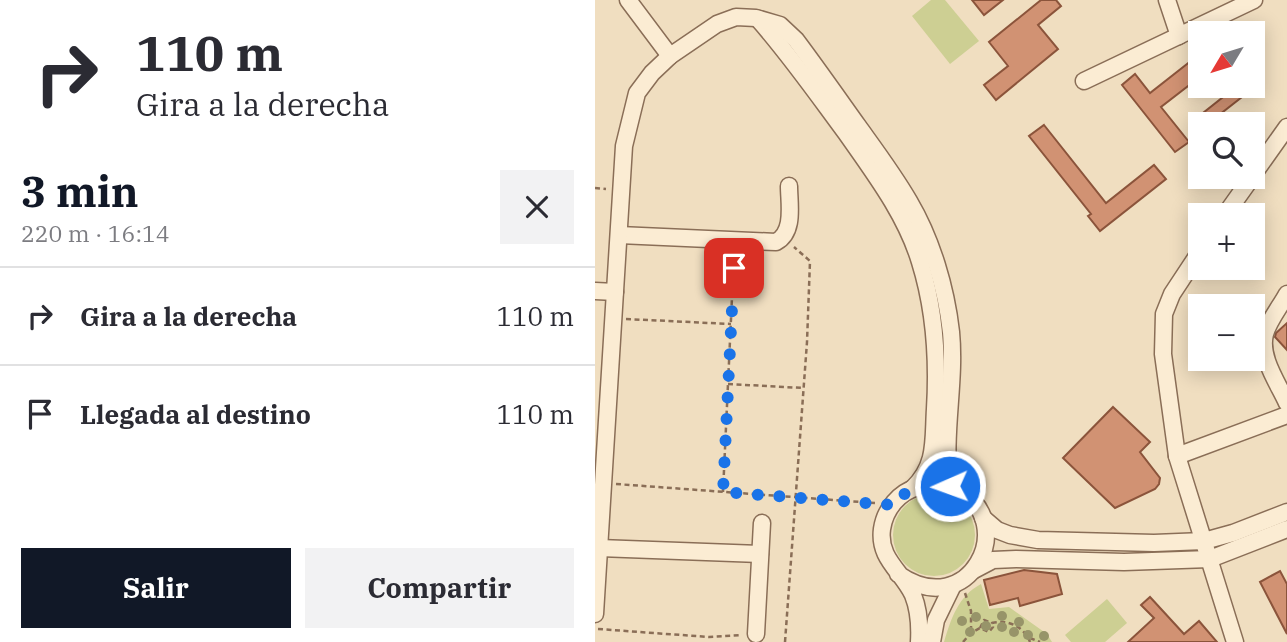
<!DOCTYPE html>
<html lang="es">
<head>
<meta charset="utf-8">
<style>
  body { margin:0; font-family:"IBM Plex Serif",serif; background:#f2f2f3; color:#2b2b33; height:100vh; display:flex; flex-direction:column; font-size:26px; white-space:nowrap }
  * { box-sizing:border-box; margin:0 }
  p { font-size:23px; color:#7c7c81 }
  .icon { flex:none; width:38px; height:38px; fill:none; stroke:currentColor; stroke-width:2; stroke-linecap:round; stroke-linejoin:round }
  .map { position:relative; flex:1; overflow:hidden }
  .side { display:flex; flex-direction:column; background:#fff; width:595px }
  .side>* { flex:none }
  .hud { background:#fff; color:#2b2b33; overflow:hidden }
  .needle { width:46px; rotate:232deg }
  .controls { position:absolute; left:593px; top:21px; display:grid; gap:14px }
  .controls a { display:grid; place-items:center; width:77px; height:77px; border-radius:0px; background:#fff; box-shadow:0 4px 18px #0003; font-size:35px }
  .pin { position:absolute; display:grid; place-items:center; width:60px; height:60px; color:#fff; margin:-30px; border-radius:14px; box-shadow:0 4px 10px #0006 }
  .me { position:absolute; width:77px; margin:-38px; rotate:268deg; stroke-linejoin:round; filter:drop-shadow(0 0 5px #0008) }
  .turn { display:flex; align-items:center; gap:24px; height:147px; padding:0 21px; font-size:32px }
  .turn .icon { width:91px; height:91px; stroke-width:2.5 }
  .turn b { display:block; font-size:49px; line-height:60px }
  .round { display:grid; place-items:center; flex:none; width:74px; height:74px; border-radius:0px; background:#f2f2f3 }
  .summary { display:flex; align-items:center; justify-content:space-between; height:119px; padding:0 21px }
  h1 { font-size:42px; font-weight:700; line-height:52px; color:#111827 }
  .primary-button { display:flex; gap:14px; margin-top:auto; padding:14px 21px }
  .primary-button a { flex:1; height:80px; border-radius:0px; background:#111827; color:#fff; font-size:28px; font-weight:700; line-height:80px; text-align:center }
  .primary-button a+a { background:#f2f2f3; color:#2b2b33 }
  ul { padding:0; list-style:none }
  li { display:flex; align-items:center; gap:21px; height:98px; padding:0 21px; border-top:2px solid #e1e1e2 }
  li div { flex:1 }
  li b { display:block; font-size:26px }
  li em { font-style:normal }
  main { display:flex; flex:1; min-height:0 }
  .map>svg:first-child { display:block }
  .green { fill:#cdcf93 }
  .building { fill:#d19273; stroke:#8b543b; stroke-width:2 }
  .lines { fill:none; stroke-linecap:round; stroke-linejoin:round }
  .street-casing { stroke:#8a6e57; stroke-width:19 }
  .path { stroke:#8a6e57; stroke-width:2.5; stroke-dasharray:5 3.5; stroke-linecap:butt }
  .street { stroke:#fbecd3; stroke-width:16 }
  .tree { fill:#979469 }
  .route { stroke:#1a73e8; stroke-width:12; stroke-dasharray:0 21.6 }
</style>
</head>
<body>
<main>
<section class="side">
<div class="hud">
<div class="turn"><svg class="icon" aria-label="right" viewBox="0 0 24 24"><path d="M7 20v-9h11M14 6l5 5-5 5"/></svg><div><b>110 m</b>Gira a la derecha</div></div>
</div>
<div class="summary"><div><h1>3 min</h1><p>220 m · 16:14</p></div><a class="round"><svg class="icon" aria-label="close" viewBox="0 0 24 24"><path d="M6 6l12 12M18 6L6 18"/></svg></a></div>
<ul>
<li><svg class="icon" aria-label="right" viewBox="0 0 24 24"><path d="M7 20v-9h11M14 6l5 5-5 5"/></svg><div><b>Gira a la derecha</b></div><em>110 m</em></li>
<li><svg class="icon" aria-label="arrive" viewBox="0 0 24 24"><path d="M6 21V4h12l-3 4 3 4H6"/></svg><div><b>Llegada al destino</b></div><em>110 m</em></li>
</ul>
<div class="primary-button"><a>Salir</a><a>Compartir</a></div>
</section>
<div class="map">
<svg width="692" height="642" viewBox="0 0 692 642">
  <rect width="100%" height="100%" fill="#f0dec0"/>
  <g class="green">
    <polygon points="336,0 350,0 384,41 355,64 317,16"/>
    <circle cx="339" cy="535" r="41"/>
    <path d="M386,584L394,609L414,607L452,634L457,642H349C356,619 363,596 386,584Z"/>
    <polygon points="512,599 532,623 510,642 476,642 470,635"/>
  </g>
  <g class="building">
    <polygon points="377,0 408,0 389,15"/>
    <polygon points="446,0 461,0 466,6 443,25 463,49 401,100 389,85 413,66 394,42"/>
    <polygon points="606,53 606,76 566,107 594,142 580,152 527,85 540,74 555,93"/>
    <polygon points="642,86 661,86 615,122 608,113"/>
    <polygon points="449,125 511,203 559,165 571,179 505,231 493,216 496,214 434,136"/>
    <polygon points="692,323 692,350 680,337 681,333"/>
    <polygon points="518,407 555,442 545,452 565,478 564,484 560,489 520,508 468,458"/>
    <polygon points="429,570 462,574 467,594 425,606 423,598 395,605 389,580"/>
    <polygon points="685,571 692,584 692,634 665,582"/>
    <polygon points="555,597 589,634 604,621 622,642 533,642 559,618 546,605"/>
  </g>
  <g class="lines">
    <defs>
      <g id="street">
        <polyline points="33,0 75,56"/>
        <polyline points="572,0 584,36"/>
        <path d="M163,19C195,55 222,94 251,133C279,173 311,215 325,262C340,310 343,359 340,409C338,440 342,465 318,488"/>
        <polyline points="489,81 659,0"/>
        <polyline points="658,175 692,127"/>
        <polyline points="630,215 657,177"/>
        <path d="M24,235L181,242C200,232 194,204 194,186"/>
        <polyline points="606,250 577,294 569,314 568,354 582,456 640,642"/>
        <polyline points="0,291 20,292"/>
        <path d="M692,294C685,307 674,320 670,334C664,357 683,383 692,403"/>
        <polyline points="582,456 692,415"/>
        <polyline points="388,518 402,530 415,535 443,540 559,543 609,541 638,533 692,512"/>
        <polyline points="4,548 165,554"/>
        <polyline points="379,570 398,560 421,559 529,562 615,559 692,529"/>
        <path d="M303,574C375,624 424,522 364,491C351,484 338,482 323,487C304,492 290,509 287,529C283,559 307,571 318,595C324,610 325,625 324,642"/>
        <path d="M0,614L29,146L42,93L57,73L75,56L122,24L141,17L161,18L185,25L201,40C222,68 243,98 263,126C281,151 299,175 314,201C337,240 351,288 356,332C361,384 347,435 355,486"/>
        <polyline points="161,634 167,523"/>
        <polyline points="337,642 341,620 358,585"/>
      </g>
    </defs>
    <use href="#street" class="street-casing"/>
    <g class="path">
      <polyline points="0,188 11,189"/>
      <polyline points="31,319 136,324"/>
      <polyline points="133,384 209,388"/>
      <polyline points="21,484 280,503"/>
      <polyline points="128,492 139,254"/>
      <polyline points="370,593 376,611 376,633"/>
      <polyline points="385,628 389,620 397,623"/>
      <polyline points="3,629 114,637 147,635"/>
      <polyline points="435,638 445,642"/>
      <polyline points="190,642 212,342 215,261 199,247"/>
      <path d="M368,642L376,633L385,628L394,632L398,627L397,623C414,619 429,627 435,642"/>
    </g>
    <use href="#street" class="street"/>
  </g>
  <g class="tree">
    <circle cx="407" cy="616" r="5"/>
    <circle cx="381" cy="617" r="5"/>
    <circle cx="367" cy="621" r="5"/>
    <circle cx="424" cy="622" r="5"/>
    <circle cx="391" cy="626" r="5"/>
    <circle cx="407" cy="627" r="5"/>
    <circle cx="375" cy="632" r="5"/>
    <circle cx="419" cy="632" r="5"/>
    <circle cx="433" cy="635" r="5"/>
    <circle cx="449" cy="636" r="5"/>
  </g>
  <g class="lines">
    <path class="route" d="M139,268L128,492L297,505C314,487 331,482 355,486"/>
  </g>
</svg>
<div class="controls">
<a><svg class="needle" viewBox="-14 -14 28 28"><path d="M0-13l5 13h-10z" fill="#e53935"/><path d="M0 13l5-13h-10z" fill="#7c7c81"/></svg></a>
<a><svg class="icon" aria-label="search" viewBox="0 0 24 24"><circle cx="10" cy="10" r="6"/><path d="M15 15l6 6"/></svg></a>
<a>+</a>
<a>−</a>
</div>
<div class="pin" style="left:139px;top:268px;background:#d93025"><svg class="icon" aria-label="arrive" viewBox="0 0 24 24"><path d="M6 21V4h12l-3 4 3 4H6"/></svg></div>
<svg class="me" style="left:355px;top:486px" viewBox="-20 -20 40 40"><circle r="17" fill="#1a73e8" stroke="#fff" stroke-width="3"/><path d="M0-11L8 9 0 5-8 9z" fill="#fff"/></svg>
</div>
</main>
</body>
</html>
